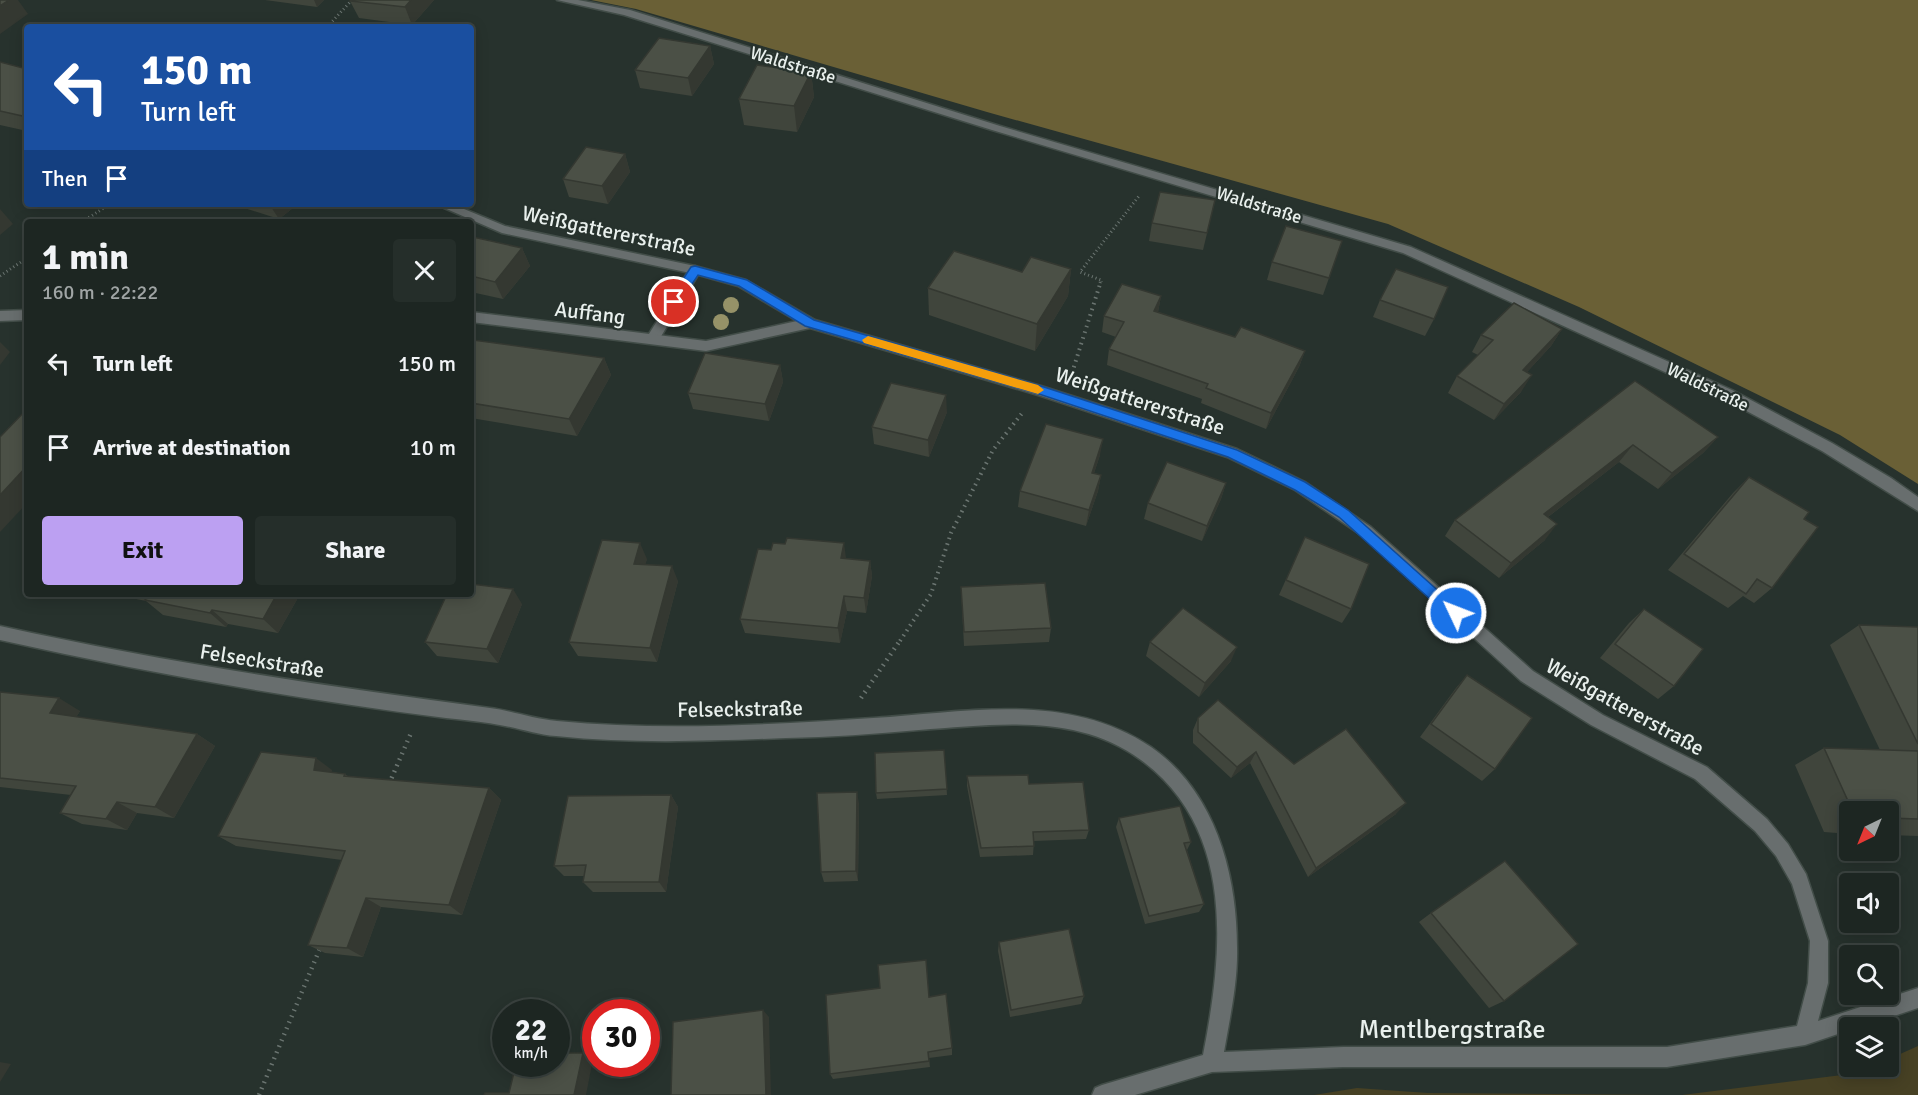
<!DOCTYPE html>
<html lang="en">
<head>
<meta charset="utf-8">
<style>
  body { margin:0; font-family:Signika,sans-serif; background:#252e2a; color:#f1f3f6; height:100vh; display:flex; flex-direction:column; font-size:22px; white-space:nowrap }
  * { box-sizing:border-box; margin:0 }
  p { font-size:20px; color:#a0a5a5 }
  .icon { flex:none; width:33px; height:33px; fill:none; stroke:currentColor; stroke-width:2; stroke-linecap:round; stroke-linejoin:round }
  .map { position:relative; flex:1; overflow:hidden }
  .sheet { position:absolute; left:24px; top:219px; width:450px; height:378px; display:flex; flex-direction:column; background:#1d2622; border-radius:6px; box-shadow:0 3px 15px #0003,0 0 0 2px #3b4340 }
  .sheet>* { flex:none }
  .hud { position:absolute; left:24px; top:24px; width:450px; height:183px; border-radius:6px; box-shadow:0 3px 15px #0003,0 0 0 2px #3b4340; background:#1a4fa0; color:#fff; overflow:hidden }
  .needle { width:39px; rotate:223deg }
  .tools { position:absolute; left:1839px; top:801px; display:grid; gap:12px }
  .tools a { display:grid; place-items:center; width:60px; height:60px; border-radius:6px; background:#1d2622; box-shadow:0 3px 15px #0003,0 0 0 2px #3b4340; font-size:30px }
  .speed { position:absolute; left:492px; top:999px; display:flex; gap:12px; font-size:30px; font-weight:700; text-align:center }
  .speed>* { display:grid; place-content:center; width:78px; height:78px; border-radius:50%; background:#1d2622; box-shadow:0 3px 15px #0003,0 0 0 2px #3b4340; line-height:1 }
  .speed small { font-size:15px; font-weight:400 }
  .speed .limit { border:9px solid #d22; background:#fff; color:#111 }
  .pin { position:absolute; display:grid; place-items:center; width:51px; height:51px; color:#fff; margin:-26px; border:3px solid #fff; border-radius:50%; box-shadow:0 2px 6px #0007 }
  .me { position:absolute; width:66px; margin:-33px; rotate:313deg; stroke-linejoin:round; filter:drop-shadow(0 0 4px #0008) }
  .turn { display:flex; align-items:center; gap:21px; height:126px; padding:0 18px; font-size:27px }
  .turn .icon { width:78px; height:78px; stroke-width:2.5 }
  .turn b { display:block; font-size:42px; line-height:51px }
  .then { display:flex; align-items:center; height:57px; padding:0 18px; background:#0003; gap:12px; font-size:22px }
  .round { display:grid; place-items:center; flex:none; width:63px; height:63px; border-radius:6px; background:#252e2a }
  .summary { display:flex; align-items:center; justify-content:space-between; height:102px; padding:0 18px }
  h1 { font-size:36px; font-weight:700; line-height:45px }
  .primary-button { display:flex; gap:12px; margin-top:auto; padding:12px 18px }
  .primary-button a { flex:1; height:69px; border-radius:6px; background:#bca0f2; color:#111; font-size:24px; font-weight:700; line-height:69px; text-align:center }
  .primary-button a+a { background:#252e2a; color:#f1f3f6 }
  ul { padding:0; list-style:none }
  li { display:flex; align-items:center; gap:18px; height:84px; padding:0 18px }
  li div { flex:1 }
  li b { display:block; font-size:22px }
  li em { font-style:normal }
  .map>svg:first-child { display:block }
  .green { fill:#474124 }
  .forest { fill:#6a6036 }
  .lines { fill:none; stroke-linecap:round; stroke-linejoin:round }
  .lane-casing { stroke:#424d48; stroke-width:3 }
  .street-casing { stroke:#424d48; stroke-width:3 }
  .path-far2 { stroke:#6b7571; stroke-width:3; stroke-dasharray:1 3; stroke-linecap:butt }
  .path-far1 { stroke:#6b7571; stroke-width:4; stroke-dasharray:1.5 4.5; stroke-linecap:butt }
  .path { stroke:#6b7571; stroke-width:4.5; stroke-dasharray:1.5 5; stroke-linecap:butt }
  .lane { fill:#686e6e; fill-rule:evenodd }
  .street { fill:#686e6e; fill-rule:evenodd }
  .tree { fill:#969268 }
  .wall { fill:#40453c }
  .shaded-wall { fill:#343831 }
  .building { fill:#4b5046; stroke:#343831; stroke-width:1.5 }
  .route { fill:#1a73e8; stroke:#114b97; stroke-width:1.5 }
  .slow { fill:#f59e0b }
  .labels { text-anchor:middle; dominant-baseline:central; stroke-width:4.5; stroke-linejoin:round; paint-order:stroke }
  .far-street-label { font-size:18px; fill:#e9f0ed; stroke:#27322d }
  .street-label { font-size:21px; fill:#e9f0ed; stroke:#27322d }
  .near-street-label { font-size:26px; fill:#e9f0ed; stroke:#27322d }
</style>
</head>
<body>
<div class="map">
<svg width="1918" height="1095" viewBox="0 0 1918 1095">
  <rect width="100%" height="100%" fill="#27322d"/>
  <g class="green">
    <polygon points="1918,1046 1918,1095 1682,1095 1858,1073 1872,1067 1888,1066 1889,1059"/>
    <polygon points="1357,1088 1428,1093 1662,1095 1314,1095"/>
  </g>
  <polygon class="forest" points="591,0 1918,0 1918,484 1840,435 1579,307 1388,224 987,112 636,9"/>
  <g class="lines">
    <defs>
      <polygon id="lane" points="695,266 701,270 657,343 647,343 645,340 647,337 691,267"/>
      <g id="street">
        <polygon points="557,0 578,0 630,10 1000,126 1411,247 1732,390 1832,443 1891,478 1918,497 1918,511 1822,451 1722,398 1403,253 992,130 624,15"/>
        <path d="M435,204H452L505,226L695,266L746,280L815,320L1041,386L1237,449L1305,482L1371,527L1533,671L1603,715L1707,767L1767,819L1788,844L1806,874L1828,941V983L1818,1021L1918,988V1008L1858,1028H1850V1030L1805,1045L1667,1067H1343L1212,1072L1135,1095H1092L1095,1088L1102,1085L1203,1055C1223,953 1236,830 1141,760C1076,712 994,725 919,730C875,734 830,737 786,738C709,741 632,744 556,736C538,735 522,729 505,726C485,722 465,720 446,718C296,699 147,673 0,640V626C162,662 325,686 490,708C513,711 534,719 557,721C662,731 768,725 873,718C967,712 1068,691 1151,747C1215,791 1237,874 1237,947C1238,982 1230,1017 1224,1052L1343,1047H1667L1797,1026L1808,983L1810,941L1792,884L1776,856L1755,831L1695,779L1591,725L1521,681L1361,535L1295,490L1227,457L1038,395L810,328L706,351L471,322V312L706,341L797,321L738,286L695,274L502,233Z"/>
        <polygon points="27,310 27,320 0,321 0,311"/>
      </g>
    </defs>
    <use href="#lane" class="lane-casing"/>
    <use href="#street" class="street-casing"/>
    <g class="path-far2">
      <polyline points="327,27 352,0"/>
      <polyline points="82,222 110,204"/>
      <polyline points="0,276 27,258"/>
      <polyline points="1100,283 1101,280 1080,272 1139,196"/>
    </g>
    <g class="path-far1">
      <polyline points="1072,373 1101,281"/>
      <polyline points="900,641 931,594 951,533 993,450 1023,412"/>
    </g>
    <g class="path">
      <polyline points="861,698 901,639"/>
      <polyline points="389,784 411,733"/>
      <polyline points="259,1095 321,946"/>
    </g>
    <use href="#lane" class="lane"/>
    <use href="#street" class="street"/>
  </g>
  <g class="tree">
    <circle cx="731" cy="305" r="8"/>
    <circle cx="721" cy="322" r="8"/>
  </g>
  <g class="wall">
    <polygon points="265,0 324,0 317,7"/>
    <polygon points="351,0 434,0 412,25 359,18 350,1"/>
    <polygon points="710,46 714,64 692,96 640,88 635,70"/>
    <polygon points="0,62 27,69 27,131 0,125"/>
    <polygon points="811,72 814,97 797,132 744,125 739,99"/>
    <polygon points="625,154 630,172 608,204 569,197 563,179"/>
    <polygon points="1215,200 1203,250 1149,241 1152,223"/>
    <polygon points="232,204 298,204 279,219"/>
    <polygon points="471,239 522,248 530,266 503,299 471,292"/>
    <polygon points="1272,262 1329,278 1323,295 1267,280"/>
    <polygon points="1071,269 1068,296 1035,351 929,315 928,288 1022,272"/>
    <polygon points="1161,296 1158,312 1235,337 1305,351 1299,367 1266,429 1201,403 1202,399 1107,365 1109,349 1116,337 1102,332 1104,316"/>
    <polygon points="1380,300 1434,319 1425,336 1373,317"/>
    <polygon points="1562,329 1551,346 1527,372 1521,392 1494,420 1448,393 1457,376 1478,355 1472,352 1481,335"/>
    <polygon points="471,343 604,358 611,375 577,436 471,418"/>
    <polygon points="780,365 783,382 769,421 693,409 688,393"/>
    <polygon points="1635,381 1718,437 1703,453 1658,489 1619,462 1548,517 1545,540 1499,578 1445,536 1455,520"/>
    <polygon points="947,412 929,457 874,444 872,427"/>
    <polygon points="1100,455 1094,473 1101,475 1098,491 1086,526 1018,507 1020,491"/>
    <polygon points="1749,477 1804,519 1772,588 1754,603 1743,596 1728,608 1668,570 1733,493"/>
    <polygon points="1226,483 1221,499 1202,541 1144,519 1148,503"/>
    <polygon points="1305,537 1351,609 1342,623 1279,595"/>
    <polygon points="846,558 870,561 872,576 866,613 847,611 840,643 745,633 740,619"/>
    <polygon points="647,559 645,564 678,581 657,662 578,656 569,642"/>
    <polygon points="961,587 1051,628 1049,642 964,646"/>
    <polygon points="112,594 297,594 299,596 278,633 228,624 226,627 163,615 146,601"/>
    <polygon points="522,604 498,663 437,656 425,642"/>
    <polygon points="1644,609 1674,686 1658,699 1600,658 1629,623"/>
    <polygon points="1859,625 1918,627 1918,836 1888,835 1888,812 1850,812 1850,834 1824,832 1795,765 1824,748 1880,750 1830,645"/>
    <polygon points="1150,642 1231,661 1199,697 1146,656"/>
    <polygon points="1467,675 1495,769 1482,781 1420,737 1456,688"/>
    <polygon points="0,692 80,711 76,717 197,734 215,746 174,818 137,813 127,830 82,824 60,813 71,795 0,787"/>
    <polygon points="1198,718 1294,764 1396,814 1308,877 1250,763 1231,778 1193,743 1193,730"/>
    <polygon points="944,750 947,795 877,799 876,793"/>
    <polygon points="332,770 331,772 345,774 349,777 489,788 501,800 462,915 381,907 363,957 325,953 308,945 342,860 236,846 218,836"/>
    <polygon points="967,776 1029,784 1089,830 1086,839 1034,841 1033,855 980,857 967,786"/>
    <polygon points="671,795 678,807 666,892 593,892 583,882 584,876 564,876 554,866"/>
    <polygon points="859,803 858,881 824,882 821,872"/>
    <polygon points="1119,818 1191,842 1187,850 1204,904 1199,912 1145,924 1116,827"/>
    <polygon points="1431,913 1504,1001 1489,1008 1419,922"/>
    <polygon points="999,942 1084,996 1081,1004 1010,1017 998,951"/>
    <polygon points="929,997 952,1048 952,1055 929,1058 930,1067 833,1079 830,1074"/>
  </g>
  <g class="shaded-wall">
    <polygon points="9,0 18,0 28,14 0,34 0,6"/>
    <polygon points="314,0 324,0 317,7"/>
    <polygon points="411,0 434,0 412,25 405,7"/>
    <polygon points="710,46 714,64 692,96 688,78"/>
    <polygon points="811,72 814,97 797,132 794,106"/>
    <polygon points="625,154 630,172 608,204 602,186"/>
    <polygon points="269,204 298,204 279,219"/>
    <polygon points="0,209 13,224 0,235"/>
    <polygon points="522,248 530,266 503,299 495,282"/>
    <polygon points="1071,269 1068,296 1035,351 1037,324"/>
    <polygon points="1161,296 1158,312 1154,311"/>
    <polygon points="1562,329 1551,346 1513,387 1523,370"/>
    <polygon points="0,342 10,352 0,365"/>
    <polygon points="1305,351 1299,367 1266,429 1271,413"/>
    <polygon points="604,358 611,375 577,436 569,419"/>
    <polygon points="780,365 783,382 769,421 765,404"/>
    <polygon points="1532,375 1521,392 1494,420 1504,404"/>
    <polygon points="946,395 947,412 929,457 928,440"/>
    <polygon points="1718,437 1703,453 1658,489 1672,473"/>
    <polygon points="1103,439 1100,455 1089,489 1092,473"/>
    <polygon points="1633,445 1619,462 1531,530 1544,514"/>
    <polygon points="27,466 27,503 0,532 0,495"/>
    <polygon points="1101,475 1098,491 1086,526 1089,510"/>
    <polygon points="1226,483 1221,499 1202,541 1207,526"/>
    <polygon points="1557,524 1545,540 1499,578 1511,563"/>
    <polygon points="640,543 647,559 641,579 634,564"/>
    <polygon points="844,543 846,558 841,558"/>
    <polygon points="870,561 872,576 866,613 864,598"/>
    <polygon points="672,566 678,581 657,662 650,648"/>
    <polygon points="513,589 522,604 498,663 487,649"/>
    <polygon points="277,594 297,594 299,596 278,633 263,619"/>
    <polygon points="844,596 847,611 840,643 838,628"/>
    <polygon points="212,610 228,624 226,627 210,613"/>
    <polygon points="1237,647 1231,661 1199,697 1205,683"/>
    <polygon points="59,698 80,711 71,726 50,713"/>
    <polygon points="197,734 215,746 174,818 155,807"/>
    <polygon points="1256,752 1250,763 1231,778 1237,767"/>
    <polygon points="316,758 332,770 329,782 314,770"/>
    <polygon points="489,788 501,800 462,915 449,905"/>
    <polygon points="857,792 859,803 858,881 856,871"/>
    <polygon points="671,795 678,807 666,892 659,882"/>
    <polygon points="117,802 137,813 127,830 106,819"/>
    <polygon points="1406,803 1396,814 1308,877 1316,868"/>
    <polygon points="366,898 381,907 363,957 347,948"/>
    <polygon points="763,1010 769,1017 771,1095 766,1095"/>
    <polygon points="583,1053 593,1059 586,1095 574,1095"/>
    <polygon points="0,1062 11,1064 0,1082"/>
  </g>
  <g class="building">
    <polygon points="0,0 9,0 0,6"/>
    <polygon points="351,0 411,0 405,7 350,1"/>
    <polygon points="659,38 710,46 688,78 635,70"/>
    <polygon points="0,62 27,69 27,117 0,111"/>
    <polygon points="757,65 811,72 794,106 739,99"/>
    <polygon points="586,147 625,154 602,186 563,179"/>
    <polygon points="1160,192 1215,200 1207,233 1152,223"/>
    <polygon points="1286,226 1342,241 1329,278 1272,262"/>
    <polygon points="473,237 522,248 495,282 471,276 471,239"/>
    <polygon points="954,251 1022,272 1031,257 1071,269 1037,324 928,288"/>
    <polygon points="1396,269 1448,287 1434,319 1380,300"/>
    <polygon points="1122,284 1161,296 1154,311 1235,337 1241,327 1305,351 1271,413 1206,388 1208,384 1109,349 1124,322 1104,316"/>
    <polygon points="1514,303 1562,329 1523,370 1532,375 1504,404 1457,376 1493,340 1481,335"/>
    <polygon points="473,340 604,358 569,419 471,403 471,343"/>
    <polygon points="705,353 780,365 765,404 688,393"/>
    <polygon points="1635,381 1718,437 1672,473 1633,445 1544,514 1557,524 1511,563 1455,520"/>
    <polygon points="891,383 946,395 928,440 872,427"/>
    <polygon points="27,409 27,466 0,495 0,437"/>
    <polygon points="1046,424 1103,439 1092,473 1101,475 1089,510 1020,491"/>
    <polygon points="1167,462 1226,483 1207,526 1148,503"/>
    <polygon points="1749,477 1809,512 1804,519 1818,527 1772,588 1757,579 1746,594 1684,554"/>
    <polygon points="1305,537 1369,564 1351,609 1286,580"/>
    <polygon points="787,538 844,543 841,558 870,561 864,598 844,596 838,628 740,619 758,549 771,550 773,543 785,544"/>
    <polygon points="602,540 640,543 634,564 672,566 650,648 569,642"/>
    <polygon points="1045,583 1051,628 964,632 961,587"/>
    <polygon points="471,584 513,589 487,649 425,642 447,594 471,594"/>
    <polygon points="149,594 277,594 263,619 212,610 210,613 145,600"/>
    <polygon points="1183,608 1237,647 1205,683 1150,642"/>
    <polygon points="1644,609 1703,649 1674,686 1615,644"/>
    <polygon points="1859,625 1918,627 1918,744"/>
    <polygon points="1467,675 1532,718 1495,769 1431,724"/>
    <polygon points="0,692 59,698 50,713 197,734 155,807 117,802 106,819 60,813 76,786 0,778"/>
    <polygon points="1218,700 1294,764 1346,729 1406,803 1316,868 1256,752 1237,767 1198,732 1198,718"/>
    <polygon points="1824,748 1918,751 1918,819 1888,818 1888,812 1853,812"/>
    <polygon points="944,750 947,789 876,793 875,753"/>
    <polygon points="261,752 316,758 314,770 345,774 344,776 489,788 449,905 366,898 347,948 308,945 345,851 218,836"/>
    <polygon points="1028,775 1029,784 1083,782 1089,830 1033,832 1034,846 981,848 967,776"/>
    <polygon points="857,792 856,871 821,872 817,793"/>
    <polygon points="671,795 659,882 583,882 586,865 554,866 568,796"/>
    <polygon points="1180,806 1191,842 1184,843 1204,904 1149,916 1119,818"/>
    <polygon points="1505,861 1578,944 1504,1001 1431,913"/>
    <polygon points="1069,929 1084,996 1011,1010 999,942"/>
    <polygon points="926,960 929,997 946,994 952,1048 928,1052 929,1061 830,1074 826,995 880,988 878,965"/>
    <polygon points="763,1010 766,1095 671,1095 673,1022"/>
    <polygon points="556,1053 583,1053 574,1095 484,1095 485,1093 509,1093 516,1064 556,1064"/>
  </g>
  <polygon class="route" points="695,266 747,280 814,320 1041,386 1237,450 1305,482 1348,510 1463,613 1461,618 1451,618 1339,517 1295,490 1228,457 1039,394 805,326 739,286 698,275 678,305 670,305 670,299 691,267"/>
  <polygon class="slow" points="868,336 1038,385 1044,390 1038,394 864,343 862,340"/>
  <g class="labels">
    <g class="far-street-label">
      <text transform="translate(793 65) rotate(17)">Waldstraße</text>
      <text transform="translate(1259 205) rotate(17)">Waldstraße</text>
      <text transform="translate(1708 387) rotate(26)">Waldstraße</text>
    </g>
    <g class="street-label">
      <text transform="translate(609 231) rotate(12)">Weißgattererstraße</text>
      <text transform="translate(590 313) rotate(7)">Auffang</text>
      <text transform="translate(1140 401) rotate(18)">Weißgattererstraße</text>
      <text transform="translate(262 661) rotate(9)">Felseckstraße</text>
      <text transform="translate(1625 707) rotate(29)">Weißgattererstraße</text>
      <text transform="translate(740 709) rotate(-1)">Felseckstraße</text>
    </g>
    <g class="near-street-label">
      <text x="1452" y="1030">Mentlbergstraße</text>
    </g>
  </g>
</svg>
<div class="tools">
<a><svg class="needle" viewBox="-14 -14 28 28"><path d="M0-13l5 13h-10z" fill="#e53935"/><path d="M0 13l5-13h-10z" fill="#a0a5a5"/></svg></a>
<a><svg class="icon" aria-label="sound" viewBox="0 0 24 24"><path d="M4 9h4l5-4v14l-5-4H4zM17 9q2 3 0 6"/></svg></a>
<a><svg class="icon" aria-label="search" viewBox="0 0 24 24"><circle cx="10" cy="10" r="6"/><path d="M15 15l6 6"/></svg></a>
<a><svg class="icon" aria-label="layers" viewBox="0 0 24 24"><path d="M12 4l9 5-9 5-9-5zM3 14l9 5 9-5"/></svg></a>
</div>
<div class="speed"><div>22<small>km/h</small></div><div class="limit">30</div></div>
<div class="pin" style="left:674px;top:302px;background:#d93025"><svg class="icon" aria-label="arrive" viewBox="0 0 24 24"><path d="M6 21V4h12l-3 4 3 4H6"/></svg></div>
<svg class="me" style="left:1456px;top:613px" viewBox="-20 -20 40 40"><circle r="17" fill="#1a73e8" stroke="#fff" stroke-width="3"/><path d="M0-11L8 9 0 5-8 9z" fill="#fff"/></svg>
<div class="hud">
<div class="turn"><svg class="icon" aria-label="left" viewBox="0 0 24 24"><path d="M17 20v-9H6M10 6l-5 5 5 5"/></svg><div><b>150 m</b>Turn left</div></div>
<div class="then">Then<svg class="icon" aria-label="arrive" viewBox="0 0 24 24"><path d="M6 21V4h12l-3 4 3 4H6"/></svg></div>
</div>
<section class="sheet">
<div class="summary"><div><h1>1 min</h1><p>160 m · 22:22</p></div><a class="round"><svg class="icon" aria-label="close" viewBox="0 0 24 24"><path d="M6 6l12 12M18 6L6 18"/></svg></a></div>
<ul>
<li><svg class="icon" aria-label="left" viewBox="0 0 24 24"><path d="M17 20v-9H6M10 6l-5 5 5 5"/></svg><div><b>Turn left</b></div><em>150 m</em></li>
<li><svg class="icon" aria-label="arrive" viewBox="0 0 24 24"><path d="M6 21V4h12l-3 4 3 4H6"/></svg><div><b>Arrive at destination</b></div><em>10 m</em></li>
</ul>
<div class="primary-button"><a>Exit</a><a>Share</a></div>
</section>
</div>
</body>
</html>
